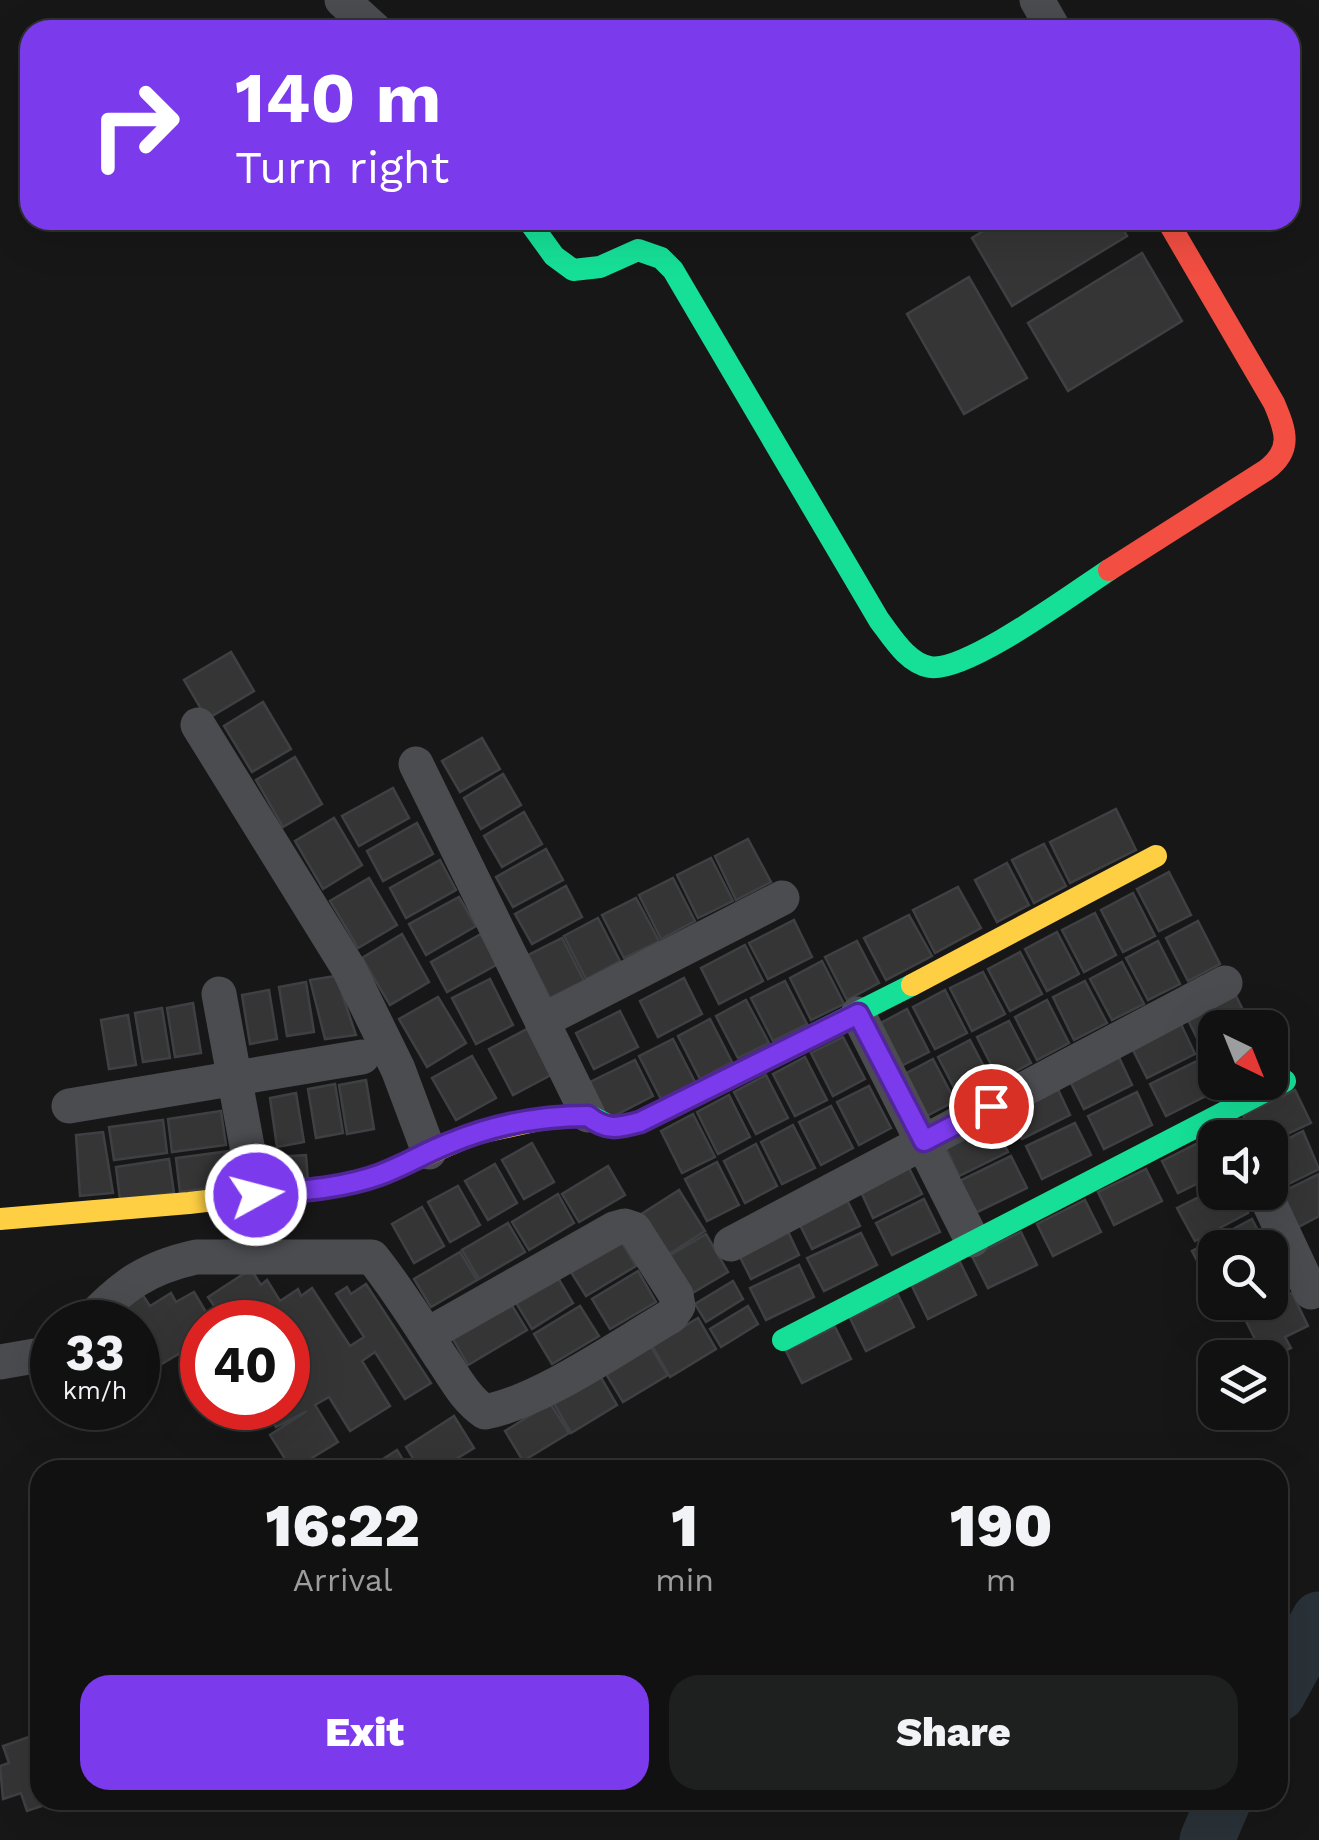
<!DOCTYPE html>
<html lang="en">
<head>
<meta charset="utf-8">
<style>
  body { margin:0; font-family:"Work Sans",sans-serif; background:#1e1f1f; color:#f1f3f6; height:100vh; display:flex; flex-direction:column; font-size:38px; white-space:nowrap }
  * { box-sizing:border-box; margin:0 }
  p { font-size:32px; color:#9c9d9f }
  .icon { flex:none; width:55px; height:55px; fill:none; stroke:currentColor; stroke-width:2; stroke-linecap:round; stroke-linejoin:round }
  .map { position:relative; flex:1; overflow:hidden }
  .details { position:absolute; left:30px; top:1460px; width:1258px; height:350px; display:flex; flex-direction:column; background:#111; border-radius:30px; box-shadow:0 10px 40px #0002,0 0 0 2px #303131 }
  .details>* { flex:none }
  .banner { position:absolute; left:20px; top:20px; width:1280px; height:210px; border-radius:30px; box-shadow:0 10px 40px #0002,0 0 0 2px #303131; background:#7c3aed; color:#fff; overflow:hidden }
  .needle { width:65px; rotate:137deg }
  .fabs { position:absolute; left:1198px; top:1010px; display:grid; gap:20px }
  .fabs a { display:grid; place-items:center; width:90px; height:90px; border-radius:20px; background:#111; box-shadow:0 10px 40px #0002,0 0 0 2px #303131; font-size:50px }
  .speed { position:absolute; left:30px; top:1300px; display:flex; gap:20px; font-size:50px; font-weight:700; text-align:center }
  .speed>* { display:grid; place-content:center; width:130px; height:130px; border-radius:50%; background:#111; box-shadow:0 10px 40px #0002,0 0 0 2px #303131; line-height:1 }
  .speed small { font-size:25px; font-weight:400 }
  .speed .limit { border:15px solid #d22; background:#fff; color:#111 }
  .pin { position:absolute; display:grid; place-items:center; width:85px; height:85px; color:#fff; margin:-42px; border:5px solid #fff; border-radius:50%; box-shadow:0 2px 10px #0007 }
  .me { position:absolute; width:110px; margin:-55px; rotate:83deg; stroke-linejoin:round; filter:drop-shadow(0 0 8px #0008) }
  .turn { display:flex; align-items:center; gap:35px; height:210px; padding:0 50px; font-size:45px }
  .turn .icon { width:130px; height:130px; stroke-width:2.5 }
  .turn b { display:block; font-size:70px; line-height:85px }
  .eta { display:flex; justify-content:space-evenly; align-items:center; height:170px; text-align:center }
  .eta b { font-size:60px; font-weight:800; line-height:70px }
  .action { display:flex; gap:20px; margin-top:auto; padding:20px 50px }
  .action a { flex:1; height:115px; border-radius:30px; background:#7c3aed; color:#fff; font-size:40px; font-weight:800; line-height:115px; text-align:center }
  .action a+a { background:#1e1f1f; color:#f1f3f6 }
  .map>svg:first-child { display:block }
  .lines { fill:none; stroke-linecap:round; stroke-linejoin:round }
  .river { stroke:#2a3239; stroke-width:55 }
  .building { fill:#353536; stroke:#3f4043; stroke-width:2.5 }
  .street { stroke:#4b4c50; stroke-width:35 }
  .fast { stroke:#16e098; stroke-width:22 }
  .slow { stroke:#ffcf43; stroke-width:22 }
  .jam { stroke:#f24e42; stroke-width:22 }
  .route-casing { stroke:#51269a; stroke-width:25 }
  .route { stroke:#7c3aed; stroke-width:18 }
</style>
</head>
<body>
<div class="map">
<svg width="1319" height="1840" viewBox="0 0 1319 1840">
  <rect width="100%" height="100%" fill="#171717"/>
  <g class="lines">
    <g class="river">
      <polyline points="1278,1694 1319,1619"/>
      <polyline points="1207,1840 1224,1800"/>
    </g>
  </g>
  <g class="building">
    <polygon points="1001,220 1118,220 1127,236 1012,306 972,238"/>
    <polygon points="1142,253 1182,321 1068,391 1028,323"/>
    <polygon points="969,277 1027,378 964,414 907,314"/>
    <polygon points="231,652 254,691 207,719 184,680"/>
    <polygon points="263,702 291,749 252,772 224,726"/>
    <polygon points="482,738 500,769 460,792 442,761"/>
    <polygon points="295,757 322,804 283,827 256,780"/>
    <polygon points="503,774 521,805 481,829 464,798"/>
    <polygon points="393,788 409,818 359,846 342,816"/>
    <polygon points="1116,809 1136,850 1070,883 1050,842"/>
    <polygon points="524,812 542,844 502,867 484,836"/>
    <polygon points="334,818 362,865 323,889 295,841"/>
    <polygon points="417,823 433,854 383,881 367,851"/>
    <polygon points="748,839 771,882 736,900 715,856"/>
    <polygon points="1044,844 1066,886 1034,903 1012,860"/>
    <polygon points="546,849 563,880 513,907 496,877"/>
    <polygon points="711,858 733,901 698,918 677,875"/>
    <polygon points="440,860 456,890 406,918 390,888"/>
    <polygon points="1007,863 1029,905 997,922 975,880"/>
    <polygon points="1169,872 1191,915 1159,931 1137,889"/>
    <polygon points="369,878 397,925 358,948 330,901"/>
    <polygon points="673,878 695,921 661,939 639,895"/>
    <polygon points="566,886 582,917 532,944 515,914"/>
    <polygon points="958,887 981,928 935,953 913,910"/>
    <polygon points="1133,893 1155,936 1123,952 1101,910"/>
    <polygon points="459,897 476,926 426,955 409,924"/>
    <polygon points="636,898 659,941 624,958 602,915"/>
    <polygon points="1095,913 1116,955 1084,972 1062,930"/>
    <polygon points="909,915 932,956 886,980 864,938"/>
    <polygon points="598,918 620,961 586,979 564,936"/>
    <polygon points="794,920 812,957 768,979 749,943"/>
    <polygon points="1198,921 1220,964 1188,981 1166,938"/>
    <polygon points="1057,932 1079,974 1047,991 1025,949"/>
    <polygon points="402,934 429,982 390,1005 362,958"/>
    <polygon points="481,934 498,964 447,992 431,962"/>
    <polygon points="562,938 584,981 550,998 528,955"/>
    <polygon points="857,941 879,983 847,1000 825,957"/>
    <polygon points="1158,941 1180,984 1148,1000 1126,958"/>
    <polygon points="745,945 763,981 719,1004 701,968"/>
    <polygon points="1020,952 1042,994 1010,1011 988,969"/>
    <polygon points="822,961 844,1004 811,1020 790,978"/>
    <polygon points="1122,962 1144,1004 1112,1020 1090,979"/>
    <polygon points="983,972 1005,1014 972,1031 950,988"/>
    <polygon points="336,976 356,1035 325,1039 310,980"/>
    <polygon points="684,978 702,1014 658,1037 640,1001"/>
    <polygon points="490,979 513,1025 476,1044 452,998"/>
    <polygon points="785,981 807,1024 773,1041 751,998"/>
    <polygon points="1085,981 1107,1023 1074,1040 1053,997"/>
    <polygon points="306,982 314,1032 287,1036 279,987"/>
    <polygon points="269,990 277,1039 250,1044 242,995"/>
    <polygon points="945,990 967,1033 935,1049 913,1007"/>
    <polygon points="1235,994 1251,1026 1215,1028 1215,1044 1203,1050 1187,1018"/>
    <polygon points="438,997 466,1043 427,1067 399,1019"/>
    <polygon points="746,1000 769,1043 738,1058 716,1016"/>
    <polygon points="1047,1000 1069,1043 1037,1060 1015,1017"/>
    <polygon points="193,1003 201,1053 175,1057 167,1008"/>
    <polygon points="162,1008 170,1058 143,1062 135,1013"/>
    <polygon points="907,1009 929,1052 897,1068 875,1026"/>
    <polygon points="620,1011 638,1047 594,1069 576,1033"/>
    <polygon points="128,1015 136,1065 109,1069 101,1020"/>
    <polygon points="710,1019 732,1062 700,1079 678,1036"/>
    <polygon points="1009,1021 1031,1063 999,1080 977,1037"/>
    <polygon points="1180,1022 1195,1054 1147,1078 1131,1046"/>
    <polygon points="527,1029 551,1075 513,1095 489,1049"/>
    <polygon points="843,1037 865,1079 833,1096 811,1053"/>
    <polygon points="673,1039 695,1082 661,1099 639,1056"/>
    <polygon points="970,1040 992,1082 960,1099 938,1057"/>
    <polygon points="1117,1053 1132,1085 1084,1109 1068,1077"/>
    <polygon points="472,1056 496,1098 456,1120 432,1078"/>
    <polygon points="805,1057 827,1100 795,1116 773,1074"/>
    <polygon points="933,1059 955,1101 923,1118 901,1076"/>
    <polygon points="635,1060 653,1096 608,1119 590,1082"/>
    <polygon points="1199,1060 1214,1092 1166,1116 1150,1084"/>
    <polygon points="766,1075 788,1118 756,1134 734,1092"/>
    <polygon points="366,1080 374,1129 347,1134 339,1085"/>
    <polygon points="1055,1083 1070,1115 1022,1139 1007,1107"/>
    <polygon points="335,1084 343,1133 316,1138 308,1089"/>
    <polygon points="869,1086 891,1128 859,1145 837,1102"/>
    <polygon points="1295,1090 1311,1123 1270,1142 1270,1138 1253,1138 1243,1115"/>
    <polygon points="1137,1092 1152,1125 1104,1149 1088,1116"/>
    <polygon points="296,1093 304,1142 277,1147 270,1098"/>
    <polygon points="729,1095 750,1137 718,1154 697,1112"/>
    <polygon points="831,1106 853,1148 821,1165 799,1122"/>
    <polygon points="221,1111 226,1145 172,1152 168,1119"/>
    <polygon points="693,1114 715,1157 682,1173 661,1131"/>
    <polygon points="163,1120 167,1153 114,1160 109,1127"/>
    <polygon points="992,1120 1008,1152 959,1176 944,1143"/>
    <polygon points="1075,1123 1091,1155 1042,1179 1026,1146"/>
    <polygon points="793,1125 815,1168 782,1184 761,1142"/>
    <polygon points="1303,1131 1319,1169 1272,1192 1270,1148"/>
    <polygon points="103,1132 113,1193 80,1196 76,1135"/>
    <polygon points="1210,1137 1215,1147 1215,1175 1178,1193 1162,1161"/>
    <polygon points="532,1143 554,1182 524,1199 502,1160"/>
    <polygon points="756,1144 777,1186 745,1203 724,1161"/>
    <polygon points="230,1151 234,1184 180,1192 176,1158"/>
    <polygon points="306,1155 308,1181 276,1184 275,1157"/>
    <polygon points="1011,1156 1027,1188 969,1216 953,1184"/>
    <polygon points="169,1159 174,1193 120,1200 116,1167"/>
    <polygon points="717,1162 739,1205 707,1221 685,1179"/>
    <polygon points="906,1162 922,1194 873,1218 858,1185"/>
    <polygon points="495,1164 517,1203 488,1220 465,1181"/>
    <polygon points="608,1166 625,1195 579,1222 562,1194"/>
    <polygon points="1146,1169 1162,1201 1114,1225 1098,1192"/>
    <polygon points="1319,1174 1319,1216 1291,1231 1274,1196"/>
    <polygon points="458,1186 480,1225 450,1242 428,1202"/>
    <polygon points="1215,1189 1215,1192 1228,1192 1232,1200 1239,1196 1248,1213 1195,1241 1177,1208"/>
    <polygon points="679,1190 705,1231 666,1256 640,1215"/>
    <polygon points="558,1194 574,1223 529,1250 512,1222"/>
    <polygon points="844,1194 860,1226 812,1249 796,1217"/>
    <polygon points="924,1199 940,1232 892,1255 876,1223"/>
    <polygon points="1085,1200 1101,1232 1053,1256 1037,1224"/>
    <polygon points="422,1207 444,1246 414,1263 392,1224"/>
    <polygon points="1252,1219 1267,1248 1215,1248 1215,1278 1208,1282 1192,1251"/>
    <polygon points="508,1223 525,1252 479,1279 462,1250"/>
    <polygon points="784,1223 799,1255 751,1279 735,1247"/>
    <polygon points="1021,1232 1037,1265 988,1288 972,1256"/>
    <polygon points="861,1233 877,1265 824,1291 807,1258"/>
    <polygon points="706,1234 728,1272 689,1295 667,1257"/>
    <polygon points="620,1239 636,1266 586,1296 569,1269"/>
    <polygon points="460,1252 477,1280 431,1307 414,1279"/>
    <polygon points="960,1262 976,1295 928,1319 912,1286"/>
    <polygon points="799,1265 814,1297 766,1320 750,1288"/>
    <polygon points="251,1269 261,1285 267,1280 280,1301 298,1289 301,1296 312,1288 350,1346 364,1337 336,1294 347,1287 351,1294 366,1284 431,1383 405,1399 375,1352 362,1361 390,1406 350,1431 329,1397 315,1405 338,1442 292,1470 270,1435 307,1411 276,1427 264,1408 288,1408 288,1322 279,1322 272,1310 254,1322 225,1322 208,1297"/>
    <polygon points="638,1271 656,1302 610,1329 592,1299"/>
    <polygon points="1277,1271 1286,1289 1270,1297 1270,1274"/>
    <polygon points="555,1273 573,1303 532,1329 513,1298"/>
    <polygon points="733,1281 743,1299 706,1322 695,1304"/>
    <polygon points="194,1292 212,1322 202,1322 202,1340 138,1378 138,1322 118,1322 112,1311 142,1294 150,1306 171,1293 176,1302"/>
    <polygon points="1292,1293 1308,1326 1285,1337 1291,1348 1272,1357 1265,1344 1259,1347 1244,1317"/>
    <polygon points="898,1295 914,1327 866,1351 850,1318"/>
    <polygon points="508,1299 527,1330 468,1365 450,1334"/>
    <polygon points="1223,1302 1260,1302 1230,1317"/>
    <polygon points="580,1306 599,1336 552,1364 534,1334"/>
    <polygon points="748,1306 758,1324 721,1347 710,1329"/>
    <polygon points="698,1318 716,1349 670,1377 652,1346"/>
    <polygon points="835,1327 851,1359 802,1383 786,1351"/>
    <polygon points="651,1347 668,1375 623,1402 606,1374"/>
    <polygon points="599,1374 617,1405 571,1433 553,1402"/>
    <polygon points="550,1403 569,1433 523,1461 505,1431"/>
    <polygon points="454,1416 474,1448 448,1464 452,1470 420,1470 406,1447"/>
    <polygon points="397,1450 409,1470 366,1470"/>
    <polygon points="40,1733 40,1800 60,1800 27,1811 21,1793 3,1799 0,1766 9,1763 3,1746"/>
  </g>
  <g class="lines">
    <g class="street">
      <polyline points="342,0 375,30"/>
      <polyline points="1037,0 1054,30"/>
      <polyline points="198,725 349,969 398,1069 429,1152"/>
      <polyline points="416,764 588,1115"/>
      <polyline points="219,994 256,1195"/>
      <polyline points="858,1014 972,1240"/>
      <polyline points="542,1021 782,898"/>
      <polyline points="69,1106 362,1057"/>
      <polyline points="1264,1192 1311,1292"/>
      <polyline points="731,1244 1225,983"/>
      <path d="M88,1322C122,1286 146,1268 196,1257H372C397,1288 418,1322 440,1356C454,1376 465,1399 485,1412C540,1402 621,1345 671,1316L678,1306L676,1295L634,1229L625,1226L614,1229L427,1335"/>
      <polyline points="0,1362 52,1353"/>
    </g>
    <g class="fast">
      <path d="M528,220L554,256L573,270L600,267L638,250L661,258L673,270L879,620C892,637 907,663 930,667C966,673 1075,592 1109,570"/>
      <polyline points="539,1120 588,1115 612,1127 640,1122 912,985"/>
      <polyline points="783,1340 1285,1081"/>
    </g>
    <g class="slow">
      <polyline points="912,985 1156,856"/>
      <polyline points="0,1219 189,1203 335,1186 381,1175 474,1134 539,1120"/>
    </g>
    <path class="jam" d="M1109,570L1266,470C1293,450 1286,431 1274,403L1167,220"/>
  </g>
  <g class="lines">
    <defs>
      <path id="route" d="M256,1195C297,1191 340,1189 379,1175C404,1166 426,1152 450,1143C493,1125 542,1116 588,1116C606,1131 618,1128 640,1122L858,1014L924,1141L991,1106"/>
    </defs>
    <use href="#route" class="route-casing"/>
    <use href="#route" class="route"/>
  </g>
</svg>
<div class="fabs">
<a><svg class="needle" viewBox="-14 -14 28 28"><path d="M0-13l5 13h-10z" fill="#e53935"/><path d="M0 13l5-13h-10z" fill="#9c9d9f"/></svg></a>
<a><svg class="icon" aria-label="sound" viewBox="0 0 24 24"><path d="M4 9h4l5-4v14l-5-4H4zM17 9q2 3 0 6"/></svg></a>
<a><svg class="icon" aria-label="search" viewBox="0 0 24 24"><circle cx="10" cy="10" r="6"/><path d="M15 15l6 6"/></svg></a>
<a><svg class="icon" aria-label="layers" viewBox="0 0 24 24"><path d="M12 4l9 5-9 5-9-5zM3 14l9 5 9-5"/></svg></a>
</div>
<div class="speed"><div>33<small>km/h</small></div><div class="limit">40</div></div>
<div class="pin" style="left:991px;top:1106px;background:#d93025"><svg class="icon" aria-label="arrive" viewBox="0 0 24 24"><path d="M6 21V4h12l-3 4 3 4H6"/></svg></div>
<svg class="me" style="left:256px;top:1195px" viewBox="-20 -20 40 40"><circle r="17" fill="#7c3aed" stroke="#fff" stroke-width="3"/><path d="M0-11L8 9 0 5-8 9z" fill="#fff"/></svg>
<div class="banner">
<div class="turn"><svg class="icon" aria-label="right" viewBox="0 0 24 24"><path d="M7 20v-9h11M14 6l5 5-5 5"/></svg><div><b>140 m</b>Turn right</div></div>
</div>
<section class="details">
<div class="eta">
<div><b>16:22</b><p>Arrival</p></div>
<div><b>1</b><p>min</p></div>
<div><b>190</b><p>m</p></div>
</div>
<div class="action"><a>Exit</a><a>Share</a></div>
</section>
</div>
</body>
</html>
